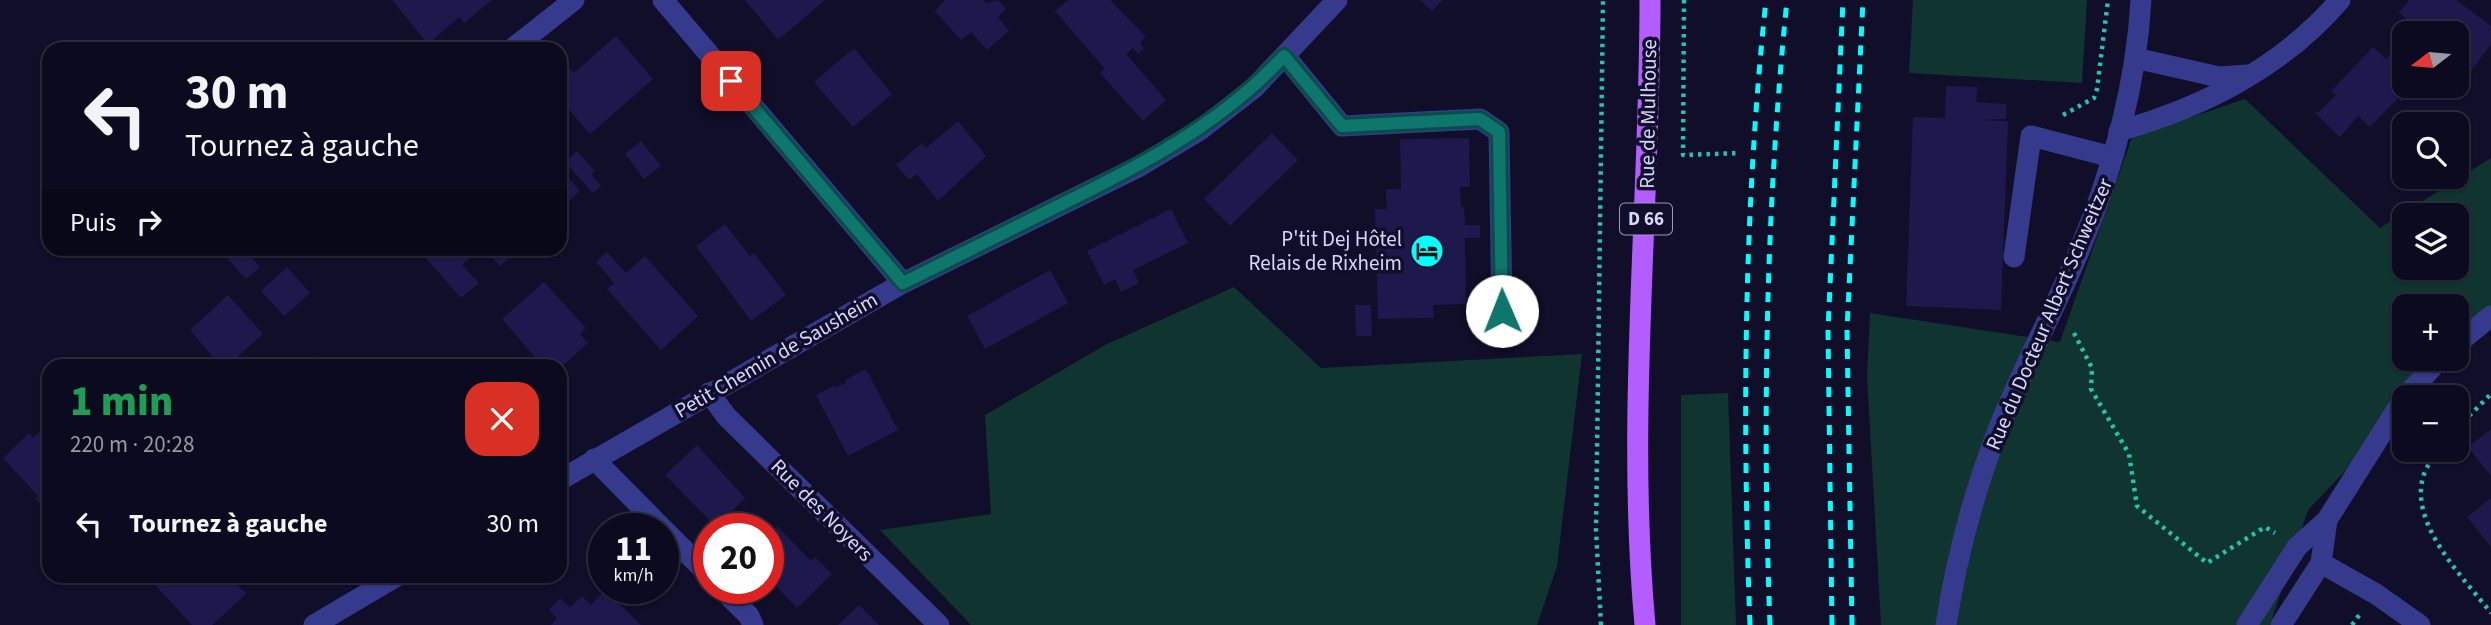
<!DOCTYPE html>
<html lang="fr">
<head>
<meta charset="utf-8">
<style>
  body { margin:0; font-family:"Source Sans 3",sans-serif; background:#1a182c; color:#f1f3f6; height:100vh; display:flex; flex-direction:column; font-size:26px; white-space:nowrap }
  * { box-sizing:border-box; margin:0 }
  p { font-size:23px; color:#9a9aa4 }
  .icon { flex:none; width:38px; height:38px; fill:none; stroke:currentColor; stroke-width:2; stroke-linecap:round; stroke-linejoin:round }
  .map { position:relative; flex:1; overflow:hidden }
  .panel { position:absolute; left:42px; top:359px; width:525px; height:224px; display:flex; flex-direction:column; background:#0c0a1f; border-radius:21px; box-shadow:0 2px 5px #0004,0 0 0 2px #2c2b3d }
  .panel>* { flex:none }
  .top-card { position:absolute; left:42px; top:42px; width:525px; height:214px; border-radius:21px; box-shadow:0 2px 5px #0004,0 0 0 2px #2c2b3d; background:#0c0a1f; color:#f1f3f6; overflow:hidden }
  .needle { width:46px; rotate:254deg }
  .controls { position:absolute; left:2392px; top:21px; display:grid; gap:14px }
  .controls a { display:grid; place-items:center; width:77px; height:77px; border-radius:14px; background:#0c0a1f; box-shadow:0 2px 5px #0004,0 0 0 2px #2c2b3d; font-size:35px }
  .speed { position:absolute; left:588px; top:513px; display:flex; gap:14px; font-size:35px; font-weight:700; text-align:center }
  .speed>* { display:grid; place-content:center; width:91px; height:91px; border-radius:50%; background:#0c0a1f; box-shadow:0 2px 5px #0004,0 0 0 2px #2c2b3d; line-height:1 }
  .speed small { font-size:18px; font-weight:400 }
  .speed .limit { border:10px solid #d22; background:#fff; color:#111 }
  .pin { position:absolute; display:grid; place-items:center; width:60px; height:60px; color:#fff; margin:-30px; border-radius:14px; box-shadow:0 4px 10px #0006 }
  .me { position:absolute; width:77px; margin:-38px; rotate:359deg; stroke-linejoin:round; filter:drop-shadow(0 0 5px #0008) }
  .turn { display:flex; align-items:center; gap:24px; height:147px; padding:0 28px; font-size:32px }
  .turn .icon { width:91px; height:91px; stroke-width:2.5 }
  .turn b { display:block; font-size:49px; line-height:60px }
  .then { display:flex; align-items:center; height:66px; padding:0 28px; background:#0003; gap:14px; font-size:26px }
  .round { display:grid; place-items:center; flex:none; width:74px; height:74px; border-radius:21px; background:#1a182c }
  .summary { display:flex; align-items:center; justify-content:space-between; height:119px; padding:0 28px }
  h1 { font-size:42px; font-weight:800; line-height:52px; color:#1e9e55 }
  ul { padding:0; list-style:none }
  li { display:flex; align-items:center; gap:21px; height:91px; padding:0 28px }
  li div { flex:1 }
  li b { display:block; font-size:26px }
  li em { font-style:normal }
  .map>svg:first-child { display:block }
  .green { fill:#10342f; fill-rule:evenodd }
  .building { fill:#1e194c }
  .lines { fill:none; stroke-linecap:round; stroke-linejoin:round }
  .path { stroke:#26c3aa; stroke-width:4.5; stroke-dasharray:3.5 5; stroke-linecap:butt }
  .minor { stroke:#353a8c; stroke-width:21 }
  .major { stroke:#b35dff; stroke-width:21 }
  .rail { stroke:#02feff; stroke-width:5; stroke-dasharray:10 9; stroke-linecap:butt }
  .route-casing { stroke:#0a4d48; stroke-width:18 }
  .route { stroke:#0f766e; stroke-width:12 }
  .labels { text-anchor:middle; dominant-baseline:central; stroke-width:7; stroke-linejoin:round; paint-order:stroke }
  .shield { fill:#100e29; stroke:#9b9abf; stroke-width:2 }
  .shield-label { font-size:19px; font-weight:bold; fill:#d7d6ff }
  .street-label { font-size:21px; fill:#d7d6ff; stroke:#100e29 }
  .poi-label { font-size:21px; fill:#d7d6ff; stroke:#100e29; text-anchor:end }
</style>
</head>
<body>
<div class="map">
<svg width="2491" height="625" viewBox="0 0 2491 625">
  <rect width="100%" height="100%" fill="#100e29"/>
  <g class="green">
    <polygon points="1913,0 2087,0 2082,83 1909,73"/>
    <path d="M2245,99L2380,228L2491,158V317L2457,353V306H2404V359H2452L2308,510L2270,625H1881L1867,376L1870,313L2060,342L2132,137ZM2404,215H2457V268H2404Z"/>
    <polygon points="1234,287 1321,368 1582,354 1557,566 1537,625 971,625 880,530 991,514 985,415 1105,345"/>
    <polygon points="1728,393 1736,625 1681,625 1681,395"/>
  </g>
  <g class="building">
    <polygon points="392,0 492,0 464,23 459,17 428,44"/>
    <polygon points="745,0 825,0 778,40"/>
    <polygon points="945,0 983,0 986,3 998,0 1006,9 998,17 1009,31 987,50 971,32 961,40 935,11"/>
    <polygon points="1068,0 1110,0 1146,37 1140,43 1144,48 1138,54 1133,48 1126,54 1166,100 1143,121 1100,73 1105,69 1055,11"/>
    <polygon points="1420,0 1443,0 1432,11"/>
    <polygon points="2409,0 2456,0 2491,26 2491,44 2466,78 2457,71 2457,33 2405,33 2412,23 2399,13"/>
    <polygon points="616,36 653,79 590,134 560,99 560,74 568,67 574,73"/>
    <polygon points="2373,47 2386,59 2390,55 2404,69 2401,73 2404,77 2404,86 2415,87 2401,102 2398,98 2370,127 2358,116 2340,137 2312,110 2318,113 2336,95 2331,91"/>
    <polygon points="854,48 892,94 853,127 814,82"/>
    <polygon points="1946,86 1977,87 1976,102 2006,104 2006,119 1975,120 2008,121 2001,310 1906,306 1913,117 1945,118"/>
    <polygon points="958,121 986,156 938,201 917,174 909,180 896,165 922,143 926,148"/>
    <polygon points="1272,133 1298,160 1230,226 1204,199"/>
    <polygon points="1469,138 1470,187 1460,187 1461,207 1464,207 1465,225 1480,225 1480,238 1465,238 1466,304 1433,305 1434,318 1378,319 1375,209 1387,209 1386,189 1401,189 1400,139"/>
    <polygon points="641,141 661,166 644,179 625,154"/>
    <polygon points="577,151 595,171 591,174 601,186 593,193 565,162"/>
    <polygon points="560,168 580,191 560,209"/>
    <polygon points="1171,209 1188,243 1133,270 1139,283 1121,292 1115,279 1104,285 1087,251"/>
    <polygon points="725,224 750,256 754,253 786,295 751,321 696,246"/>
    <polygon points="226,248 243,248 260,267 246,279 222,252"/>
    <polygon points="417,248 481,248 462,265 479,283 461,298"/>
    <polygon points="497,248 509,248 514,254 500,266 490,255"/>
    <polygon points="607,252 626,273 645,256 698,316 661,350 607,289 614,283 596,262"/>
    <polygon points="287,267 310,293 284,316 261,291"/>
    <polygon points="1050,270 1068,303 985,349 967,316"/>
    <polygon points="544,282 586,328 580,334 588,343 560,368 543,366 502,319"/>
    <polygon points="228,295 263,334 228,365 220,357 213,357 190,330"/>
    <polygon points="1355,305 1371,305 1372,336 1356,336"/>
    <polygon points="315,356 324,366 305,366"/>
    <polygon points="866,369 898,430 848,456 816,395 835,385 836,388 841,385 846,383 845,380"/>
    <polygon points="49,423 49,507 46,510 35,498 38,496 3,458 29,433 33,438"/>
    <polygon points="2491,429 2491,476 2468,447"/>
    <polygon points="697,445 745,498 716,527 665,475"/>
    <polygon points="2491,498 2491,547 2467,517"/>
    <polygon points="777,526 811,561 815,557 832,574 797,608 768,578 768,535"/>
    <polygon points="147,576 229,576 246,594 212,625 192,625"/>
    <polygon points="605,590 641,625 551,625 557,618 549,610 560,598 570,608 582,596 591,605"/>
    <polygon points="859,605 879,625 838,625"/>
  </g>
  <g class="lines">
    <g class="path">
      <polyline points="1684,0 1683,155 1740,153"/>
      <polyline points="2063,115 2094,98 2097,89 2108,0"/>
      <polyline points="2074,333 2092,368 2091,389 2129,454 2137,506 2207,563 2265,527 2275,533"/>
      <polyline points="2457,428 2491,394"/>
      <path d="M2437,450C2433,458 2427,466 2424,474C2407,523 2464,578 2491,613"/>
      <polyline points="1601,625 1596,530 1603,0"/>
      <polyline points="2352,625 2360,614"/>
    </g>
    <g class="minor">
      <polyline points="663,0 903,283"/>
      <polyline points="512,49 574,0"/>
      <polyline points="1285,56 1342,126 1480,119 1499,132 1502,311"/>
      <polyline points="2135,58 2219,77 2248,75"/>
      <path d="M2119,131C2204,107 2281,68 2340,0"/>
      <polyline points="2014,257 2031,136 2112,157"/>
      <polyline points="2457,344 2491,316"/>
      <polyline points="709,393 727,417 939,625"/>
      <polyline points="2405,397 2440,359"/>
      <polyline points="594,459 662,528"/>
      <polyline points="560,480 903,283 1140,166 1200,130 1254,88 1337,0"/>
      <polyline points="663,529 709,575"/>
      <polyline points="2321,563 2376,594 2420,625"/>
      <polyline points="721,588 749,616 753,625"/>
      <polyline points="314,625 397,576"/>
      <path d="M1946,625C1956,560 1974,492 1998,430C2021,371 2052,315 2077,256C2111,176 2136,88 2141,0"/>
      <polyline points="2247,625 2297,547 2327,520 2404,398"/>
      <polyline points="2281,625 2321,563 2327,520"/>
    </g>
    <path class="major" d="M1645,625C1626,418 1650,208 1650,0"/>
    <g class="rail">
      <path d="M1750,625C1742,418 1744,207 1766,0"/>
      <path d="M1770,625C1762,417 1766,207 1787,0"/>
      <polyline points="1832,625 1828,330 1843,0"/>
      <polyline points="1852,625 1847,330 1863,0"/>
    </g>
  </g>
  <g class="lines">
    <defs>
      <path id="route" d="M731,81L903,283C954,258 1005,232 1056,207C1140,166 1220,125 1284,56L1342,126L1480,119L1499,132L1502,311"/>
    </defs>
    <use href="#route" class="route-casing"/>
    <use href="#route" class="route"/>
  </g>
  <defs>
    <symbol id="hotel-disc" viewBox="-11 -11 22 22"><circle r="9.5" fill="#02feff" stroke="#100e29"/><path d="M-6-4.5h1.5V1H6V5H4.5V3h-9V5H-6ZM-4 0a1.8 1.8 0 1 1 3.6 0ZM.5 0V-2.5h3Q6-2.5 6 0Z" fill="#111"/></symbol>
  </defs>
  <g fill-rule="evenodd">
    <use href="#hotel-disc" x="1408" y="232" width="38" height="38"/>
  </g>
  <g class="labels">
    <rect class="shield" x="1620" y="203.5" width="52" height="31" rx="5"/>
    <g class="shield-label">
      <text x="1646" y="219">D 66</text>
    </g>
    <g class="street-label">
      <text transform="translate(1648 114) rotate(-89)">Rue de Mulhouse</text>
      <text transform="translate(2049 314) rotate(-67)">Rue du Docteur Albert Schweitzer</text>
      <text transform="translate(776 355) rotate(-30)">Petit Chemin de Sausheim</text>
      <text transform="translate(822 510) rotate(45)">Rue des Noyers</text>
    </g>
    <g class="poi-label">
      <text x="1402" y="239">P'tit Dej Hôtel<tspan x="1402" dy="24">Relais de Rixheim</tspan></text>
    </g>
  </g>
</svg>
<div class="controls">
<a><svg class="needle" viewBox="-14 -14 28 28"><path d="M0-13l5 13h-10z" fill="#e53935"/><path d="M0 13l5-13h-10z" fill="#9a9aa4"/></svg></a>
<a><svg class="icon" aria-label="search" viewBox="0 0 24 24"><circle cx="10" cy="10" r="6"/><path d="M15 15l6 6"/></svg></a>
<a><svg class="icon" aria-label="layers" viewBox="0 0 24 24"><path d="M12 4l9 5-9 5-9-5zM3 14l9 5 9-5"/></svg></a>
<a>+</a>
<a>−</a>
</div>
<div class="speed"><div>11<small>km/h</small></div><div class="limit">20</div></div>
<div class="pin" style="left:731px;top:81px;background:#d93025"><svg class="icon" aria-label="arrive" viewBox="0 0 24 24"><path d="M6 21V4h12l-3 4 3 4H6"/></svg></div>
<svg class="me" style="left:1502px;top:311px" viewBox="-20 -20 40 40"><circle r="19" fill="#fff"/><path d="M0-13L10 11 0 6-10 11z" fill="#0f766e"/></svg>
<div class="top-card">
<div class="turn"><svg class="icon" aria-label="left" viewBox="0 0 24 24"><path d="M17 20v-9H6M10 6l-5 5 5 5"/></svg><div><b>30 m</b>Tournez à gauche</div></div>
<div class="then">Puis<svg class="icon" aria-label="right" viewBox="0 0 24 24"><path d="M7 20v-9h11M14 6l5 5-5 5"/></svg></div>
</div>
<section class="panel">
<div class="summary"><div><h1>1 min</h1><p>220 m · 20:28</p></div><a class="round" style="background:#d93025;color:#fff"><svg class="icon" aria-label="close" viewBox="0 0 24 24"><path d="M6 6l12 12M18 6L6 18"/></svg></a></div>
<ul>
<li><svg class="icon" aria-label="left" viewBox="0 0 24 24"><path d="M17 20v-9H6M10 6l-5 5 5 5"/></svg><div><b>Tournez à gauche</b></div><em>30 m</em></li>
</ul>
</section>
</div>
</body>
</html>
